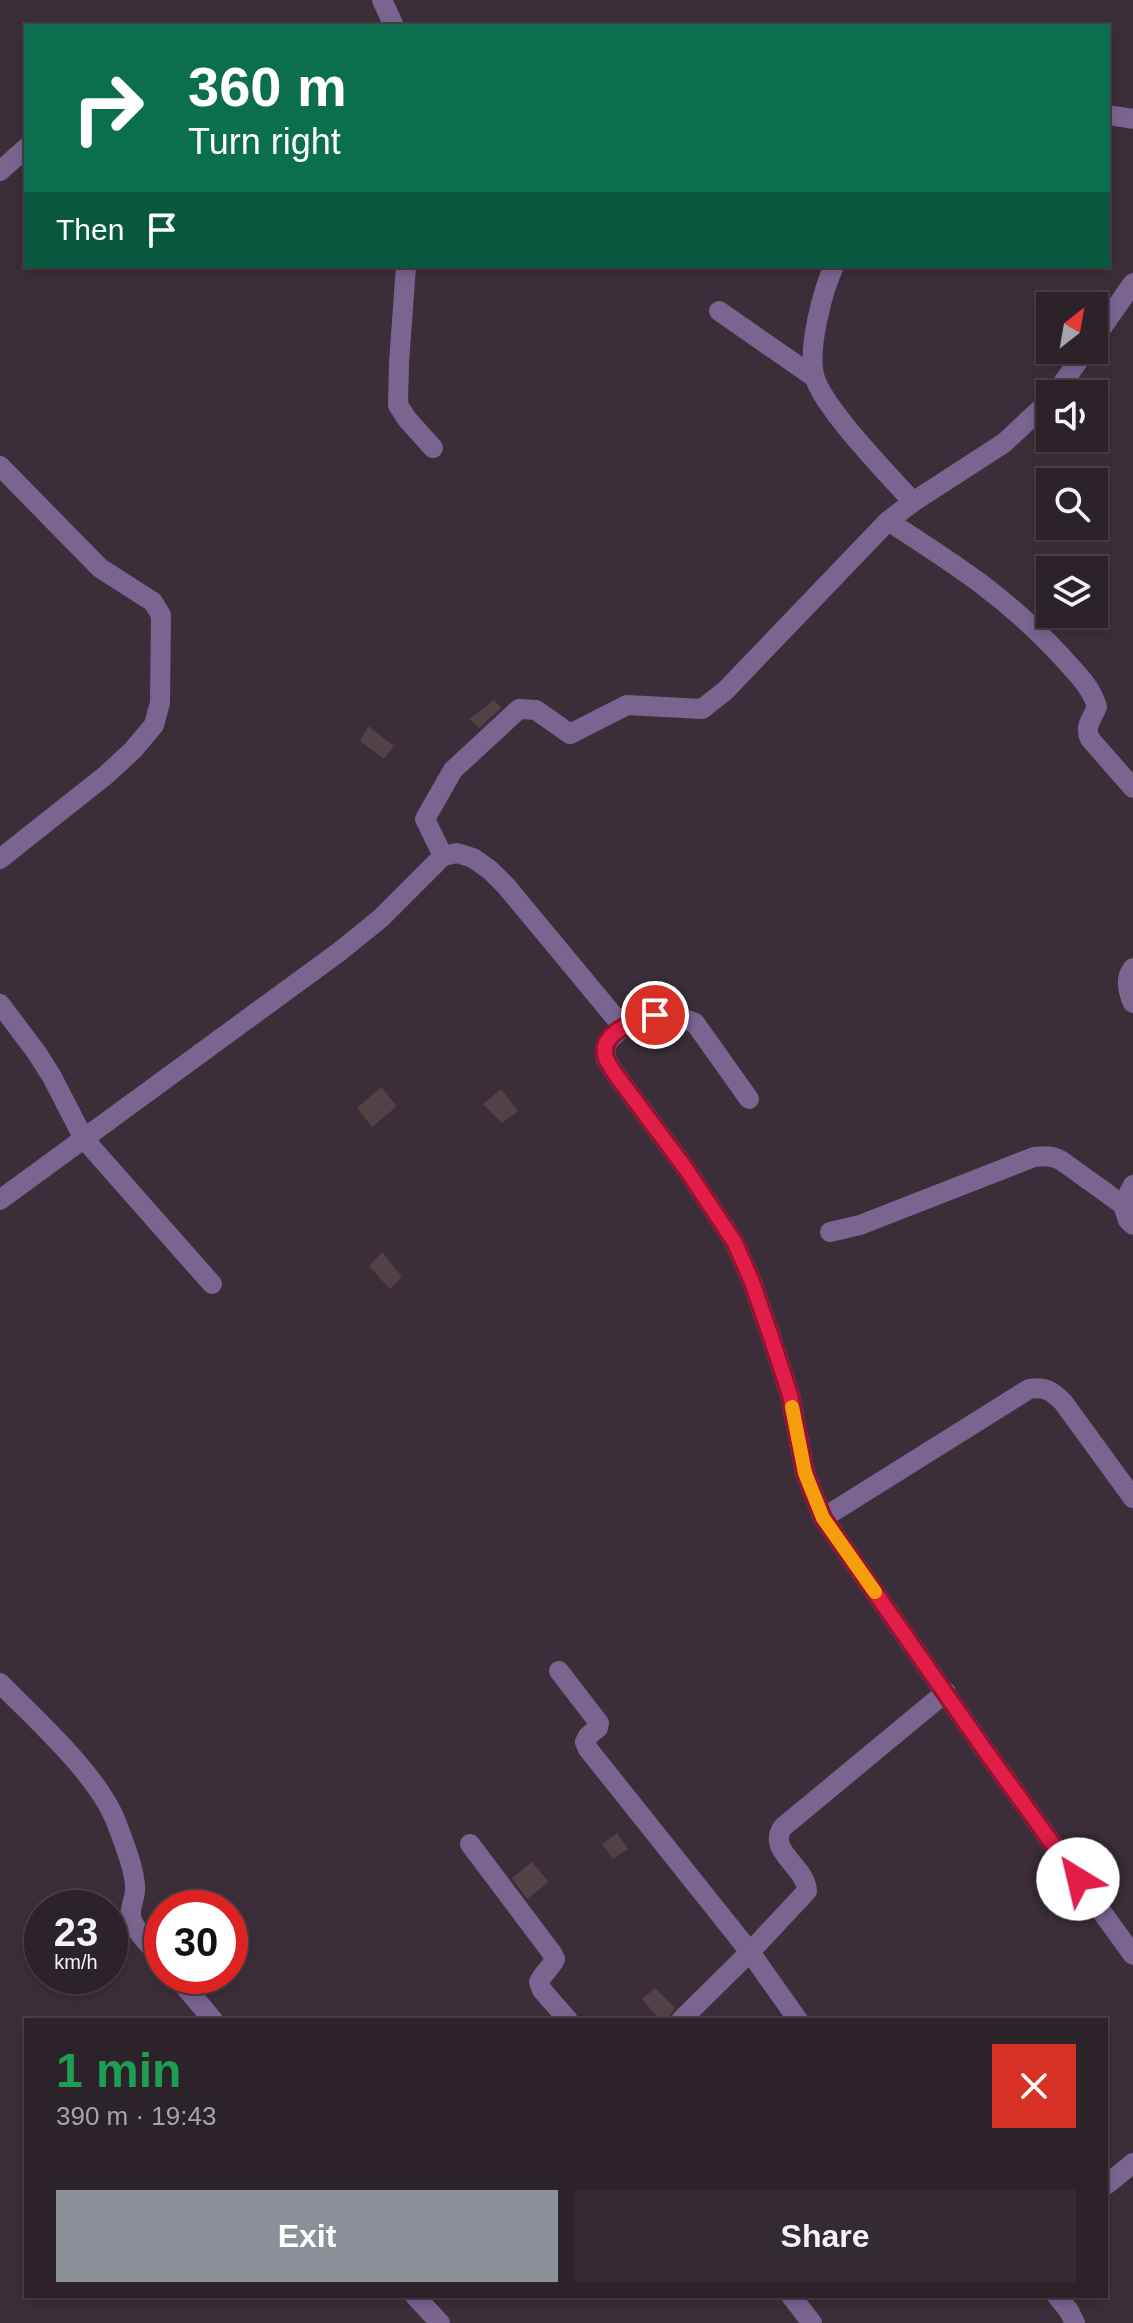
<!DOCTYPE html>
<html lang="en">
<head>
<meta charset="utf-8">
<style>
  body { margin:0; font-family:Arial,sans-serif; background:#342a32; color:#f1f3f6; height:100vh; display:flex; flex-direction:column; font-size:30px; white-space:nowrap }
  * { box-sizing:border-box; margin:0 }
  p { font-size:26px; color:#a6a4a8 }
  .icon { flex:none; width:44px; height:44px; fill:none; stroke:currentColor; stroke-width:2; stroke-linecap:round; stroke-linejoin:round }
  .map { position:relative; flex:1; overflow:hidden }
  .sheet { position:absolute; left:24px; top:2018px; width:1084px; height:280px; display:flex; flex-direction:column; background:#2c222a; border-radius:0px; box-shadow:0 4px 12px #0003,0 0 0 2px #483f47 }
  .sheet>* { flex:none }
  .hud { position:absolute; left:24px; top:24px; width:1086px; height:244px; border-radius:0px; box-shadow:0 4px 12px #0003,0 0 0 2px #483f47; background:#0b6e4f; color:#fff; overflow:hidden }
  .needle { width:52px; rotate:31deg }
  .fabs { position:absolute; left:1036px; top:292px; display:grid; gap:16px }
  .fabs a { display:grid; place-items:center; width:72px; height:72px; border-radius:0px; background:#2c222a; box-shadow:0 4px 12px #0003,0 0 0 2px #483f47; font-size:40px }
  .speed { position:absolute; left:24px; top:1890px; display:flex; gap:16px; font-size:40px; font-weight:700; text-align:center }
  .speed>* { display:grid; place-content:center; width:104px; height:104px; border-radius:50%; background:#2c222a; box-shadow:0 4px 12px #0003,0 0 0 2px #483f47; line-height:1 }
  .speed small { font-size:20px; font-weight:400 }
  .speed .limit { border:12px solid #d22; background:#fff; color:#111 }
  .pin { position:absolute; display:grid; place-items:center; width:68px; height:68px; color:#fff; margin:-34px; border:4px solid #fff; border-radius:50%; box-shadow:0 2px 8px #0007 }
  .me { position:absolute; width:88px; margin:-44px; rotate:324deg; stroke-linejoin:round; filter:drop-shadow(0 0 6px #0008) }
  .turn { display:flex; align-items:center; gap:28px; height:168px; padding:0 32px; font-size:36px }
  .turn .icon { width:104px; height:104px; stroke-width:2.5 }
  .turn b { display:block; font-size:56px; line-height:68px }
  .then { display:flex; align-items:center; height:76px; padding:0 32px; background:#0003; gap:16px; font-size:30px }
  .round { display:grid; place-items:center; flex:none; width:84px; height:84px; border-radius:0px; background:#342a32 }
  .overview { display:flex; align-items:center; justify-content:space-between; height:136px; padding:0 32px }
  h1 { font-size:48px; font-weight:700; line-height:60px; color:#1e9e55 }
  .action { display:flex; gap:16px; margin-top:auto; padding:16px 32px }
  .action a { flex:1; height:92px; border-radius:0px; background:#8c9099; color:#fff; font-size:32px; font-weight:700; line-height:92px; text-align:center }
  .action a+a { background:#342a32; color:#f1f3f6 }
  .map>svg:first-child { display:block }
  .building { fill:#524145 }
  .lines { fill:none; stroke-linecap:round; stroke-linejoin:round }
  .minor { stroke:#7a6591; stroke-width:20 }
  .route-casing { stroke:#92132f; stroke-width:20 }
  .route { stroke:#e11d48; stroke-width:14 }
  .slow { stroke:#f59e0b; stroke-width:14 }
</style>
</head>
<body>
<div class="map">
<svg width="1133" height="2323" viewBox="0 0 1133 2323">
  <rect width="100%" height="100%" fill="#3b2e38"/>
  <g class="building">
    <polygon points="494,700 501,708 479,728 469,719"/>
    <polygon points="368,726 394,746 384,759 360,741"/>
    <polygon points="381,1087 397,1106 372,1127 357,1108"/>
    <polygon points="501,1089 518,1111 502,1123 483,1104"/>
    <polygon points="382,1252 402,1277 390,1289 369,1266"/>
    <polygon points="617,1833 628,1849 613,1859 602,1844"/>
    <polygon points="532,1862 549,1882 527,1899 512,1878"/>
    <polygon points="655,1988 675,2008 667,2020 660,2020 642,1999"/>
  </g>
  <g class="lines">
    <g class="minor">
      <polyline points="382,0 394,26"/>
      <polyline points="1108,115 1133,119"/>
      <polyline points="0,171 26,148"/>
      <polyline points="406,266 399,363 398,405 407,419 433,448"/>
      <path d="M834,266C822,292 808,348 814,375C821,406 889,475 913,502"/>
      <polyline points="719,311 814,377"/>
      <polyline points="1094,339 1133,283"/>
      <polyline points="1055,394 1086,350"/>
      <polyline points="0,466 100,568 153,602 161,615 160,703 154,725 133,750 106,775 0,859"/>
      <path d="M888,521C955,564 1008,598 1062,657C1076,673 1091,686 1097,707C1092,719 1084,726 1090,739L1133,788"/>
      <polyline points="443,856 425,819 453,770 519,709 536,710 570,734 627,705 702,709 725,691 888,521 913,502 1004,443 1050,400"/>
      <path d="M1133,968C1124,979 1128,992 1133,1003"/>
      <polyline points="0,1004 37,1053 52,1077 84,1139 212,1284"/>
      <polyline points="749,1099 695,1023 673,1015 655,1015 623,1027 609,1040 605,1048 606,1059 616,1075 686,1169 735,1243 752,1282 772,1340 790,1395 805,1473 823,1518 987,1753 1133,1955"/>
      <polyline points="1133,1185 1123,1205 1128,1220 1133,1225"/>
      <polyline points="0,1200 339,952 381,918 443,856 457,853 473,858 490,870 506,886 623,1027"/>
      <path d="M830,1232L860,1225L1034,1157C1045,1156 1052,1155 1062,1161L1123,1205"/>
      <path d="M823,1518L1029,1389C1045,1386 1052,1391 1063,1402L1133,1498"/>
      <polyline points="559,1671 599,1723 598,1728 588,1736 585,1742 588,1749 750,1952 798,2020"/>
      <path d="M0,1683C36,1720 95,1772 115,1819C122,1838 136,1871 135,1890C135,1900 128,1909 132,1920C137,1934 152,1947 162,1959"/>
      <path d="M470,1844L552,1953L555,1959C551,1968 543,1973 539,1982L542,1990L568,2020"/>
      <polyline points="176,1976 213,2020"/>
      <path d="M681,2020L750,1952L807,1891C806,1866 766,1851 783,1827L946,1692"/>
      <polyline points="1106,2185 1133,2163"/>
      <polyline points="415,2296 440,2323"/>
      <polyline points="791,2296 812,2323"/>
      <polyline points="1057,2296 1069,2311 1075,2323"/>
    </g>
  </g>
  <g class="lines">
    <defs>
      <path id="route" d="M655,1015C637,1021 597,1032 606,1058C608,1064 613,1070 616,1075L686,1169L735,1243L752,1282L772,1340L790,1395L805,1473L823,1518L987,1753L1078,1879"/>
    </defs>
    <use href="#route" class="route-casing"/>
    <use href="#route" class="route"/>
    <polyline class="slow" points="792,1407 805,1473 823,1518 875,1592"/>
  </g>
</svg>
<div class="fabs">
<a><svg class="needle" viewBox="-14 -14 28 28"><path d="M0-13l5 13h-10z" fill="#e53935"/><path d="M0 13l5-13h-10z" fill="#a6a4a8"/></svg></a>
<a><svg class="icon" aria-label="sound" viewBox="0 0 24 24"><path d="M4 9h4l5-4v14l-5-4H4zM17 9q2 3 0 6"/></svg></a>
<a><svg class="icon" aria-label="search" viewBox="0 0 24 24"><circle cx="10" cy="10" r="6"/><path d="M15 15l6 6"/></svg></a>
<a><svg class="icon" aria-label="layers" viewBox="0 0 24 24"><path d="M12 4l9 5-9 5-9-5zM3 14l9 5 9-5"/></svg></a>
</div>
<div class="speed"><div>23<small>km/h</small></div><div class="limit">30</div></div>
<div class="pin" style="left:655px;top:1015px;background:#d93025"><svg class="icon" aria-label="arrive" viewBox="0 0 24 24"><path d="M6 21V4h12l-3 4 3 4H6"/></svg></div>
<svg class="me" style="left:1078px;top:1879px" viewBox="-20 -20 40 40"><circle r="19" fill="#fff"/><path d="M0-13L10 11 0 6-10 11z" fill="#e11d48"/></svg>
<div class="hud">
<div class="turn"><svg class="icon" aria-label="right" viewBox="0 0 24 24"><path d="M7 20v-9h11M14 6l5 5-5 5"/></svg><div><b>360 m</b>Turn right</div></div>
<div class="then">Then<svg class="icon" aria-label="arrive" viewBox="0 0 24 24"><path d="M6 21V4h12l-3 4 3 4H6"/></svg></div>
</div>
<section class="sheet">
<div class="overview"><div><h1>1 min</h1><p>390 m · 19:43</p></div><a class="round" style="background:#d93025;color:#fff"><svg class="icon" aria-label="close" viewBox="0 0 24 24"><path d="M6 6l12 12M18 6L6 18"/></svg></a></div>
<div class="action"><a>Exit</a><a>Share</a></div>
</section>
</div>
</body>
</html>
